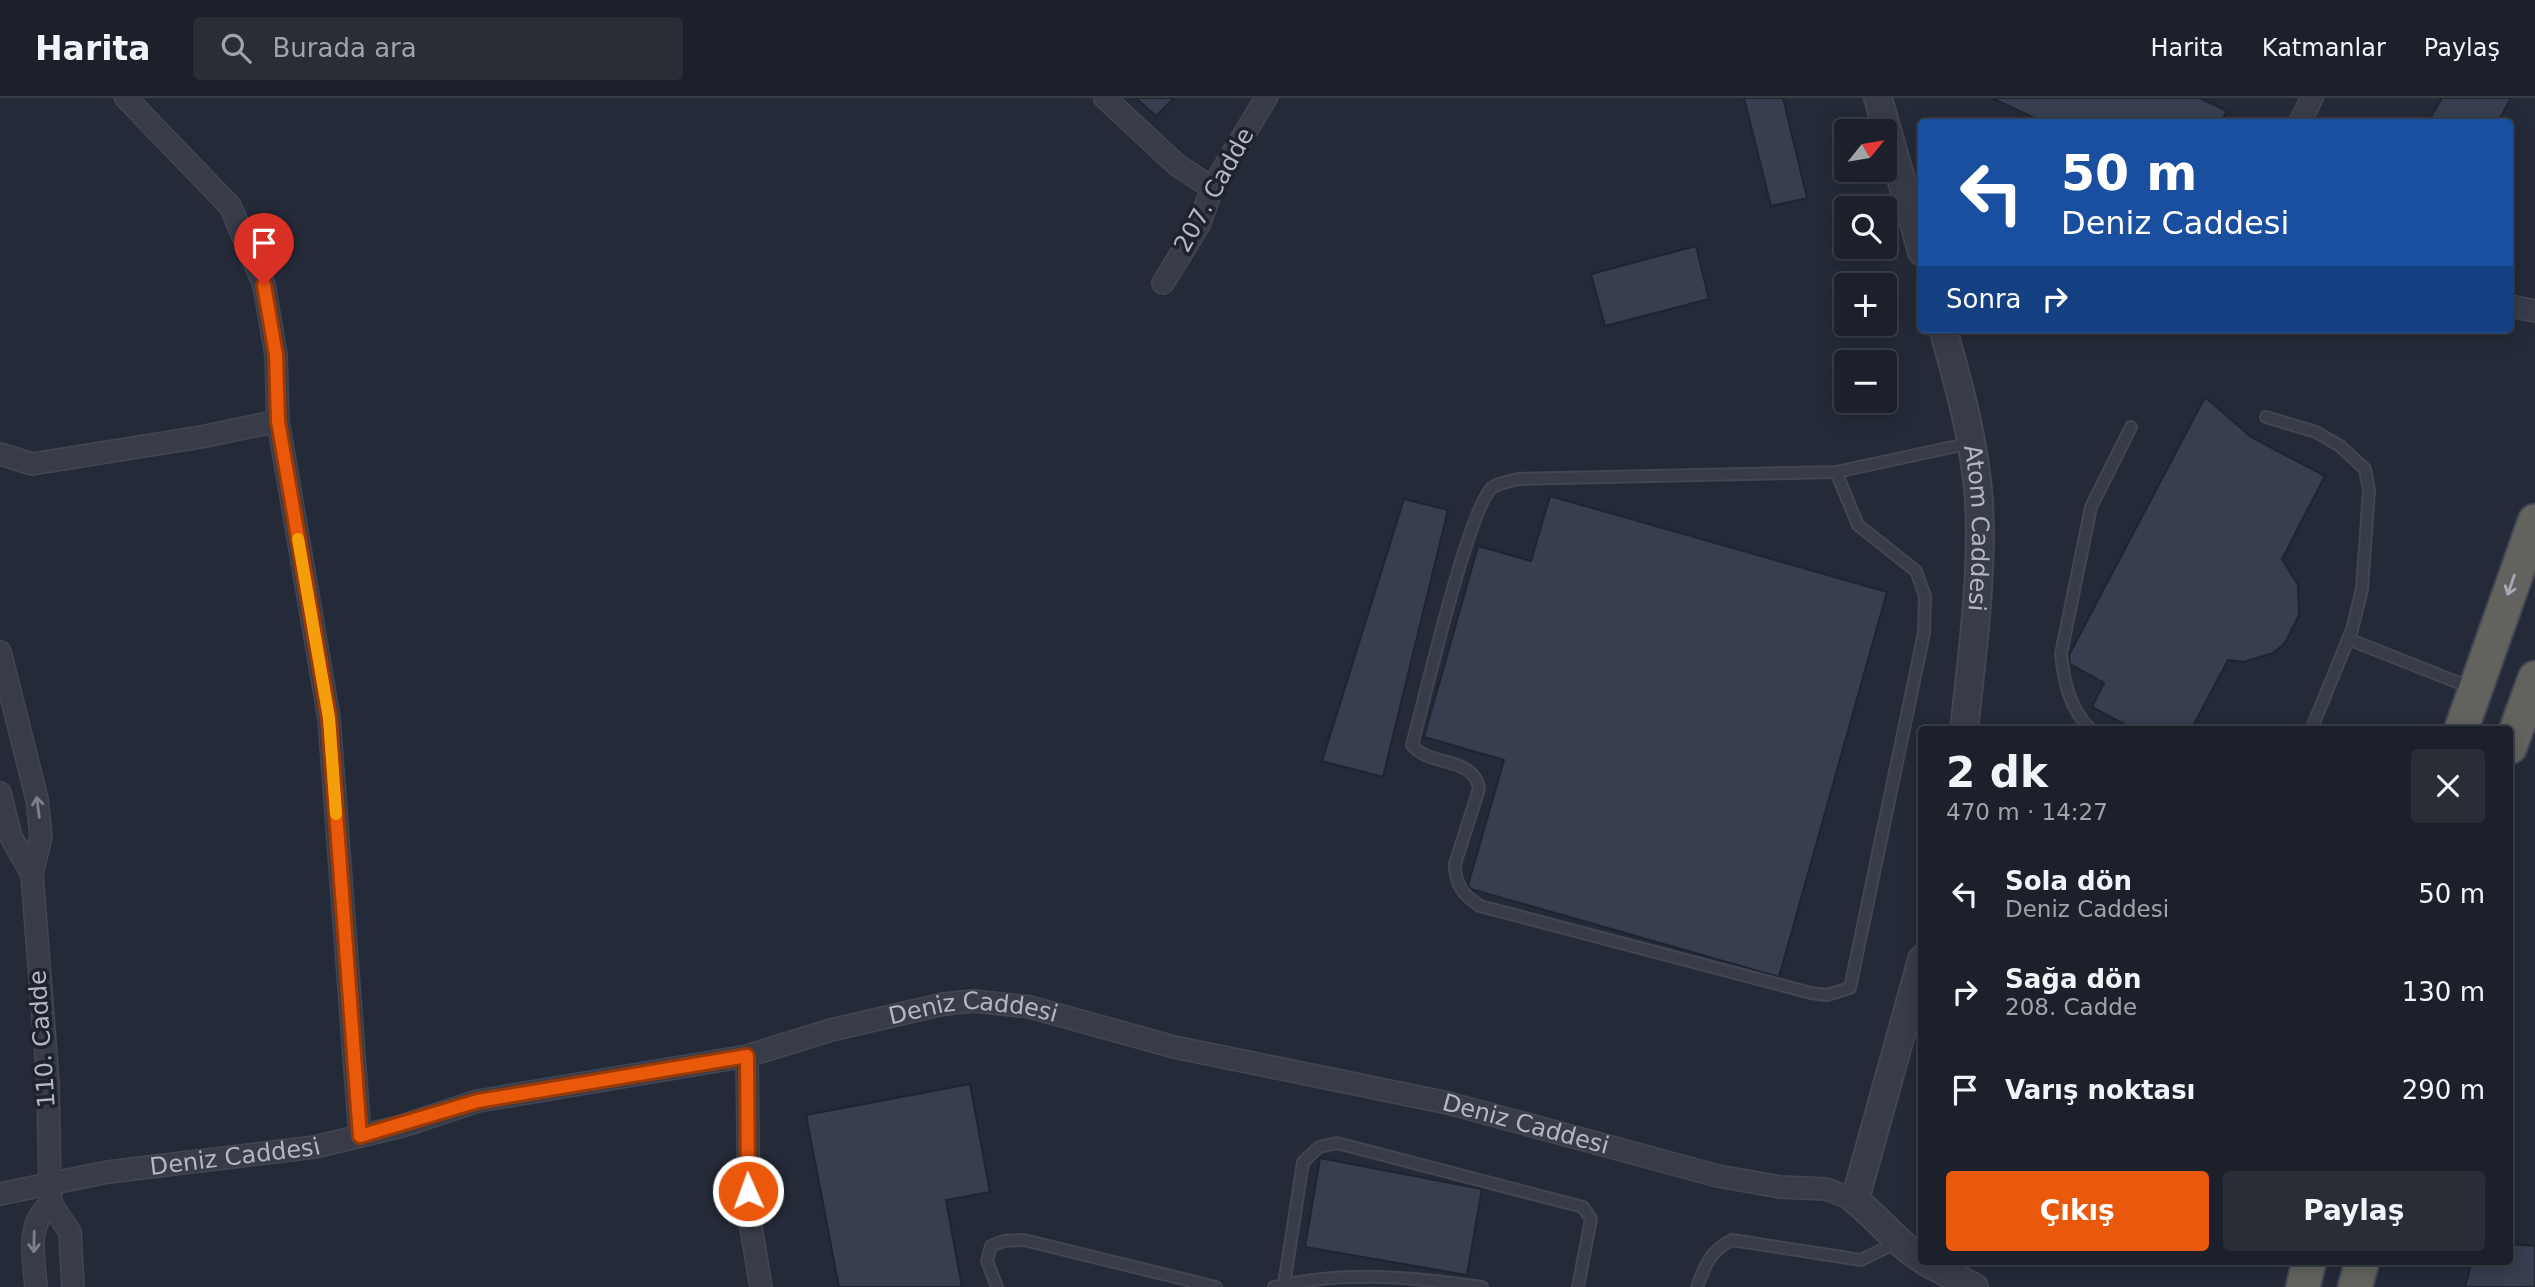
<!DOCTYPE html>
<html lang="tr">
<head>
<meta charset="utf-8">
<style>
  body { margin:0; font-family:"DejaVu Sans",sans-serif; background:#282d36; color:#f1f3f6; height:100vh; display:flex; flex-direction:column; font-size:26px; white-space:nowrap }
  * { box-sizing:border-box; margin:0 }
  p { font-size:23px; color:#a0a3a8 }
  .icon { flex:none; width:38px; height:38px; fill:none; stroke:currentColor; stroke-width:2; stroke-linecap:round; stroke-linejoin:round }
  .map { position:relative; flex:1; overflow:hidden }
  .sheet { position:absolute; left:1918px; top:628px; width:595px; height:539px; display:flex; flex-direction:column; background:#1b202a; border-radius:7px; box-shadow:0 4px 18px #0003,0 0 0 2px #393e47 }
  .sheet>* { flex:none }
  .guide { position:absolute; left:1918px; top:21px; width:595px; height:214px; border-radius:7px; box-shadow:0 4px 18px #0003,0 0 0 2px #393e47; background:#1a4fa0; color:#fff; overflow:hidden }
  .needle { width:46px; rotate:60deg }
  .tools { position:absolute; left:1834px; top:21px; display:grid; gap:14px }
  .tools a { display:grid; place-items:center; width:63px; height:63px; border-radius:7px; background:#1b202a; box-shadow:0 4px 18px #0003,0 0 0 2px #393e47; font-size:35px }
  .pin { position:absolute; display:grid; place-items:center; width:60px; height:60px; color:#fff; margin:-72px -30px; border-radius:50% 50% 50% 0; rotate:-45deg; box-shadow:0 0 7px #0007 }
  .pin .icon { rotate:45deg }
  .me { position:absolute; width:77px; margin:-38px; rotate:358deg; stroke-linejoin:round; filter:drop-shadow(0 0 5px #0008) }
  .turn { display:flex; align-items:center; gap:24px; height:147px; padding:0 28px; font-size:32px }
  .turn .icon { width:91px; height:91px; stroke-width:2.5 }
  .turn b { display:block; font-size:49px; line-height:60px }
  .then { display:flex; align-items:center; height:66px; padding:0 28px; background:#0003; gap:14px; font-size:26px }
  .round { display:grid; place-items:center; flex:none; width:74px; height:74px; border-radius:7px; background:#282d36 }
  .headline { display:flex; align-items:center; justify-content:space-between; height:119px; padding:0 28px }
  h1 { font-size:42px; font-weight:700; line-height:52px }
  .cta { display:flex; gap:14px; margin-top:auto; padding:14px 28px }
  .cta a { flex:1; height:80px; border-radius:7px; background:#ea580c; color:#fff; font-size:28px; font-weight:700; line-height:80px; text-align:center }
  .cta a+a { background:#282d36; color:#f1f3f6 }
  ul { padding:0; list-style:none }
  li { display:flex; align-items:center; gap:21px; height:98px; padding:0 28px }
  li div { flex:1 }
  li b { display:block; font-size:26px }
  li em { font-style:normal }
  header { display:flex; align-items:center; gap:42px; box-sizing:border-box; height:98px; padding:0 35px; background:#1b202a; border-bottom:2px solid #393e47 }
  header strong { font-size:33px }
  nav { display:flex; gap:38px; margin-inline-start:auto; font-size:24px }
  .search { width:490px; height:63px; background:#282d36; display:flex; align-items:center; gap:18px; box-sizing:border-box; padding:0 24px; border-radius:7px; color:#a0a3a8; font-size:26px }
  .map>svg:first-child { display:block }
  .building { fill:#363e4f; stroke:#1f2430; stroke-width:2 }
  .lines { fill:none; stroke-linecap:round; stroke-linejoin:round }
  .service-casing { stroke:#414652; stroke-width:14 }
  .minor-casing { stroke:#414652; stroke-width:24 }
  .tertiary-casing { stroke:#414652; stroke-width:30 }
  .trunk-casing { stroke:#434754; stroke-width:37 }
  .service { stroke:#383c49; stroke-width:10 }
  .minor { stroke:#383c49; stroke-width:21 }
  .tertiary { stroke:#383c49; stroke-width:26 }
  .trunk { stroke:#62625f; stroke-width:33 }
  .oneway { stroke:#a7aab6 }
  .oneway2 { stroke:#7c808d }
  .route-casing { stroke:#983908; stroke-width:18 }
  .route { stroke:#ea580c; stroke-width:12 }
  .slow { stroke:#f59e0b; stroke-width:12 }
  .labels { text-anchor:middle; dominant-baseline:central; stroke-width:7; stroke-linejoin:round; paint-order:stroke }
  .street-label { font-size:24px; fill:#b3b7c5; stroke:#1d222e }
</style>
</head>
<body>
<header>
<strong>Harita</strong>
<div class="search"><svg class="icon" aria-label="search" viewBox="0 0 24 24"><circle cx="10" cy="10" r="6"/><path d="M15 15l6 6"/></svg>Burada ara</div>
<nav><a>Harita</a><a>Katmanlar</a><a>Paylaş</a></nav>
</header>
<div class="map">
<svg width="2535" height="1189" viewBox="0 0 2535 1189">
  <rect width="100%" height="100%" fill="#242a38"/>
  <g class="building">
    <polygon points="1136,0 1174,0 1156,18"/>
    <polygon points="1744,0 1783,0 1807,100 1771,108"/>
    <polygon points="1992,0 2200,0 2227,13 2221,24 2043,24"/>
    <polygon points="2442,0 2511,0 2498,24 2428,24"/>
    <polygon points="1696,148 1709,201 1605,228 1591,176"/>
    <polygon points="2205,299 2251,339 2325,378 2282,461 2298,487 2299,517 2285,545 2273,555 2244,564 2228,562 2191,632 2135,632 2092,609 2104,585 2070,566 2069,557"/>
    <polygon points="1550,398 1887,494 1779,879 1471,791 1468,787 1504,662 1424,639 1478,448 1531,463"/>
    <polygon points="1404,401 1448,412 1383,679 1322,663"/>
    <polygon points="970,986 990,1094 946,1102 962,1189 839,1189 806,1017"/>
    <polygon points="1320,1060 1482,1091 1467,1177 1305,1149"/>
    <polygon points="2510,1146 2535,1148 2535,1189 2465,1189 2471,1167 2510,1164"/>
  </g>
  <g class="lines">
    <defs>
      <g id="service">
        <polyline points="2266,319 2316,334 2340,348 2365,371 2369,392 2362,491 2352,532 2311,632"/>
        <path d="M1836,374L1858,427L1916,473L1925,498L1924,535L1850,890L1827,897L1811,895L1480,808C1463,797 1455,787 1455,766L1479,691C1475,658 1429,669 1412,647C1423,608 1469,406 1493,389C1499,385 1511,383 1518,381L1836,374L1971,345"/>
        <polyline points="2348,541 2472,590"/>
        <path d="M2091,632C2070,611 2064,585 2061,556L2091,409L2131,329"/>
        <polyline points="1284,1187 1303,1064 1319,1049 1337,1045 1583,1109 1591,1121 1578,1189"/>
        <polyline points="997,1189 987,1163 991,1148 1004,1143 1024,1142 1216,1189"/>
        <path d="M1274,1189C1345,1172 1411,1179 1482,1189"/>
        <path d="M1697,1189C1705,1167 1711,1152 1732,1142L1861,1162L1898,1144"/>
      </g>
      <g id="minor">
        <polyline points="126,0 230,108 264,187 276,257 278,323 329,620 360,1038"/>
        <polyline points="1105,0 1177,67 1212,90"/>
        <polyline points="2300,24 2312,0"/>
        <polyline points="1163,185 1199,127 1212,90 1266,0"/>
        <polyline points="2510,208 2535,213"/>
        <polyline points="0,356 32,366 201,339 278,323"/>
        <polyline points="0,554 37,701 41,738 32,776 48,984 50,1093 51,1106 70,1134 73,1189"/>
        <polyline points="0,695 11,739 32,776"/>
        <polyline points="747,958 749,1117 761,1189"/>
        <path id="s1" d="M0,1096L108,1074L315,1049L402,1028L478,1003L747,958L831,932L944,906L973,903L1030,909L1174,949L1448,1005L1718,1078L1780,1089L1826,1091L1855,1102"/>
        <path d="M36,1189C34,1160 25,1126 51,1106"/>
      </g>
      <g id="tertiary">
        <polyline points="1878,0 1922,154"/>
        <path id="s2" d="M1943,231C1959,287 1975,345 1979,403C1983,479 1972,557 1964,632"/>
        <path d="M1922,861L1855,1102C1879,1121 1896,1145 1922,1161"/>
        <polyline points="1926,1164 1974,1189"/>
      </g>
      <g id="trunk">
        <polyline points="2461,632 2535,423"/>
        <polyline points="2510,649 2535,580"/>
        <polyline points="2303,1189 2309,1164"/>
        <polyline points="2355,1189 2362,1164"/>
      </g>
    </defs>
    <use href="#service" class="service-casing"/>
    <use href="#minor" class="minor-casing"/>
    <use href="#tertiary" class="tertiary-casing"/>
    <use href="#trunk" class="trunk-casing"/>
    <use href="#service" class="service"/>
    <use href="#minor" class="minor"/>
    <use href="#tertiary" class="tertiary"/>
    <use href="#trunk" class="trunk"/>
  </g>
  <defs><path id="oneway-shaft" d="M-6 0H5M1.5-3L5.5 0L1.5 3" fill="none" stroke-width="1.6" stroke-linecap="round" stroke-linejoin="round" transform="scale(1.75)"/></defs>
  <use class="oneway" href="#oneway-shaft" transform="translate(2511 487) rotate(109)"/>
  <g class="oneway2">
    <use href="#oneway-shaft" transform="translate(38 709) rotate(-97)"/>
    <use href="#oneway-shaft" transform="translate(34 1144) rotate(91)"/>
  </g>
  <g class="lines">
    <defs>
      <polyline id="route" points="264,187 276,257 278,323 329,620 360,1038 478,1003 747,958 748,1093"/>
    </defs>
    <use href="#route" class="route-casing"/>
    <use href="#route" class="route"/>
    <polyline class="slow" points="298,441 329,620 336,716"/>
  </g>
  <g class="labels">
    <g class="street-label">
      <text transform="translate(1214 92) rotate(-61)">207. Cadde</text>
      <text stroke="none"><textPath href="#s2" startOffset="203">Atom Caddesi</textPath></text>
      <text stroke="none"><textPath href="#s1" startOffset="994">Deniz Caddesi</textPath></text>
      <text transform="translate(42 941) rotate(-94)">110. Cadde</text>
      <text stroke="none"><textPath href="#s1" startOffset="1561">Deniz Caddesi</textPath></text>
      <text stroke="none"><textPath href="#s1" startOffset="238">Deniz Caddesi</textPath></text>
    </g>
  </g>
</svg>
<div class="tools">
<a><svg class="needle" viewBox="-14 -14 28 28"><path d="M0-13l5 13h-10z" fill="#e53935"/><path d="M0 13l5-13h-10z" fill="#a0a3a8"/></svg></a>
<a><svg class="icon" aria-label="search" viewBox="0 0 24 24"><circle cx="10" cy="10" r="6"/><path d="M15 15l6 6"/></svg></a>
<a>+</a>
<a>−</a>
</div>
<div class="pin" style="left:264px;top:187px;background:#d93025"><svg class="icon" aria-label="arrive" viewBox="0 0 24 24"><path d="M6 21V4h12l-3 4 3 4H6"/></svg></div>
<svg class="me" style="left:748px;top:1093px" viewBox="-20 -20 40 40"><circle r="17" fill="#ea580c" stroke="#fff" stroke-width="3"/><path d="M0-11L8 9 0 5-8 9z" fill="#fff"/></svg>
<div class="guide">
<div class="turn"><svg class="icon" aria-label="left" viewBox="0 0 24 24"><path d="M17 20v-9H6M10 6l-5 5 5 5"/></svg><div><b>50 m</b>Deniz Caddesi</div></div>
<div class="then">Sonra<svg class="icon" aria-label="right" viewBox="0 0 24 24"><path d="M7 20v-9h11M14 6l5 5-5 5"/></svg></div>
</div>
<section class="sheet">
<div class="headline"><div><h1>2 dk</h1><p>470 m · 14:27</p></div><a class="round"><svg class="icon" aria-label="close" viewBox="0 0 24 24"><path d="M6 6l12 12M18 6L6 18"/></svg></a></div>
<ul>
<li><svg class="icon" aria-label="left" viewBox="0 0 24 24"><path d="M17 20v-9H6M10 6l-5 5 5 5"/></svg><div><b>Sola dön</b><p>Deniz Caddesi</p></div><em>50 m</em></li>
<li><svg class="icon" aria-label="right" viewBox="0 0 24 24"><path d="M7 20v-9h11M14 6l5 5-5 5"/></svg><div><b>Sağa dön</b><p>208. Cadde</p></div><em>130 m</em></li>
<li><svg class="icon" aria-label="arrive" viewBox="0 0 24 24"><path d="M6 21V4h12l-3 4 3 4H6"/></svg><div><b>Varış noktası</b></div><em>290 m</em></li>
</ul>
<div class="cta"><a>Çıkış</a><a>Paylaş</a></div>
</section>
</div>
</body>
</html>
